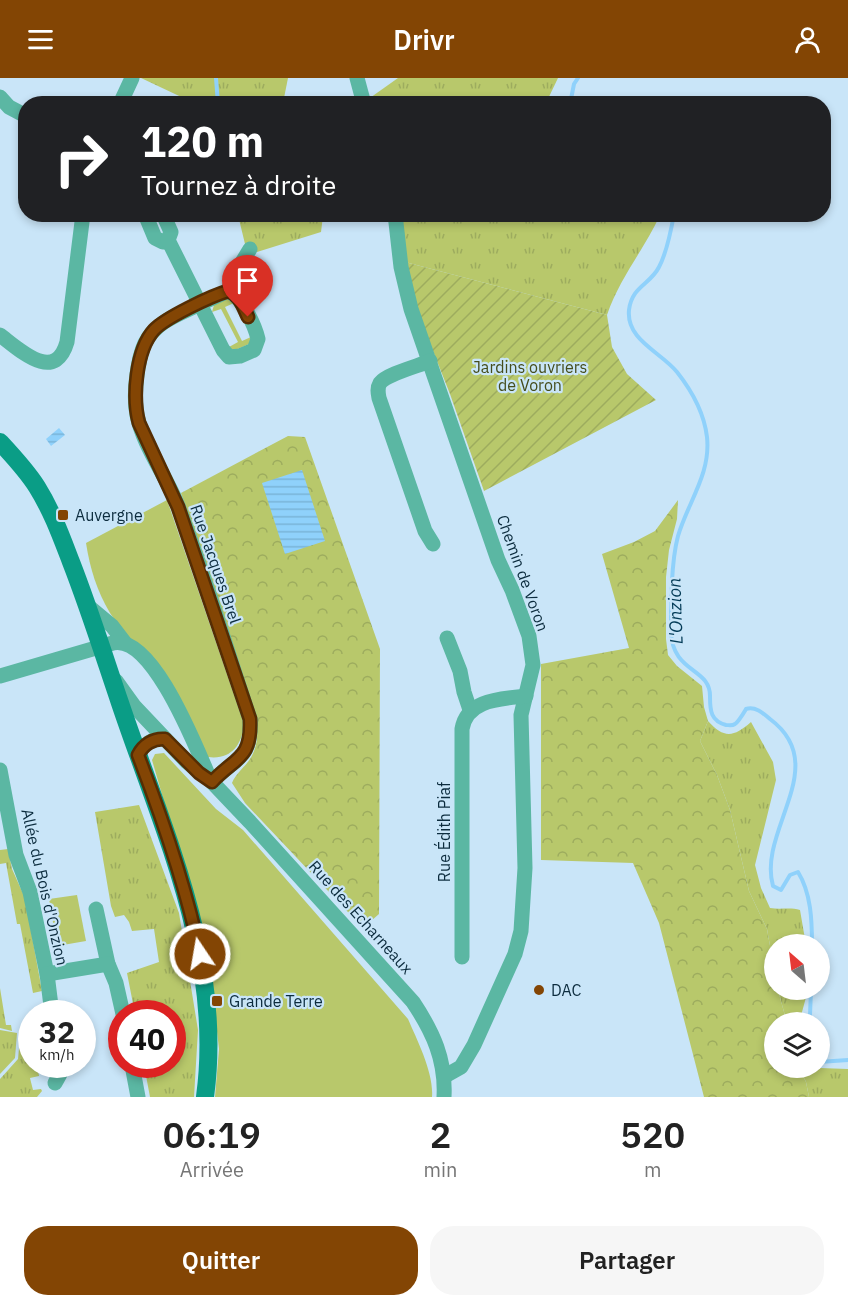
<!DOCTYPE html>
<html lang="fr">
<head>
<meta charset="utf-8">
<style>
  body { margin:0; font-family:"IBM Plex Sans",sans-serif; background:#f6f6f6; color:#222; height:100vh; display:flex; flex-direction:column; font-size:22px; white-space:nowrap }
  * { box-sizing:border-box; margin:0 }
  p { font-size:20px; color:#767676 }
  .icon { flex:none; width:33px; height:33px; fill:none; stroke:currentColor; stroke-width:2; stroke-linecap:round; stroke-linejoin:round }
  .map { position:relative; height:1019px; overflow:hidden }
  .drawer { display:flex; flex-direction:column; background:#fff; flex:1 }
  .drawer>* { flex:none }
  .banner { position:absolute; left:18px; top:18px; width:813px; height:126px; border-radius:24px; box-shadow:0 3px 9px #0003; background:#202124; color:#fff; overflow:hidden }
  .needle { width:39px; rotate:332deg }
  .tools { position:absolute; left:764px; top:856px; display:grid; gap:12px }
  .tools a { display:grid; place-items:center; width:66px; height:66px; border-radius:50%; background:#fff; box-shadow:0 3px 9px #0003; font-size:30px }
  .speed { position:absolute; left:18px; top:922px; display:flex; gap:12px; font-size:30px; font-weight:700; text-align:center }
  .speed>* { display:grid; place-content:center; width:78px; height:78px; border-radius:50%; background:#fff; box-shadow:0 3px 9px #0003; line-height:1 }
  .speed small { font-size:15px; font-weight:400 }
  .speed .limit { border:9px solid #d22; background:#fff; color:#111 }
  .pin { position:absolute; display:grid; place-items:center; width:51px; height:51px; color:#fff; margin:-62px -26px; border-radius:50% 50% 50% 0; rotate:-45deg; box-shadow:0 0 6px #0007 }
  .pin .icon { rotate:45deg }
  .me { position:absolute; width:66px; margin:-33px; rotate:348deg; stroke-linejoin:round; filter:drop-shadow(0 0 4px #0008) }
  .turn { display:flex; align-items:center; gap:21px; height:126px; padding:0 24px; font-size:27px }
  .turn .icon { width:78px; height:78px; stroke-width:2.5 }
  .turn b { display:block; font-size:42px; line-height:51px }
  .eta { display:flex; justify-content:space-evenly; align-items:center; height:102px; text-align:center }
  .eta b { font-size:36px; font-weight:600; line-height:42px }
  .cta { display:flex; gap:12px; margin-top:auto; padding:12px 24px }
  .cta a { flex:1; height:69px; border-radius:24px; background:#834504; color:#fff; font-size:24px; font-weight:600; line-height:69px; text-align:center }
  .cta a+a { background:#f6f6f6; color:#222 }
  header { display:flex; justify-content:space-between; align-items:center; height:78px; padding:0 24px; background:#834504; color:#fff; font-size:27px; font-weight:600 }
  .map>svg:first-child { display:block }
  .grass { fill:url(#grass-tufts) }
  .forest { fill:url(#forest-crowns) }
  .park { fill:#b8c86b }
  .garden { fill:url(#garden-furrows) }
  .water { fill:url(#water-rules) }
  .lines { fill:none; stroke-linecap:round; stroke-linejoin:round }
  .stream { stroke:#8fd1fb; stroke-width:4 }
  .street { stroke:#5bb7a3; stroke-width:15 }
  .secondary { stroke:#0a9d86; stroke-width:18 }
  .route-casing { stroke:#552d03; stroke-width:15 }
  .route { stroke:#834504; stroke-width:10 }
  .poi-dot { fill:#834504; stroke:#c9e5f8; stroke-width:2 }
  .labels { text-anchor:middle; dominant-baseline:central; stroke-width:4.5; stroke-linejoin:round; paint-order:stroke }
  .park-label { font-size:16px; fill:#454d1c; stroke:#c9e5f8 }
  .poi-label { font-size:16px; fill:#0c2c3e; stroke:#c9e5f8; text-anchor:start }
  .street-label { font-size:16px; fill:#0c2c3e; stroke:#c9e5f8 }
  .water-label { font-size:18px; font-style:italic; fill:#033b57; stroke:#c9e5f8 }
</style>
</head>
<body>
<header><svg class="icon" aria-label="menu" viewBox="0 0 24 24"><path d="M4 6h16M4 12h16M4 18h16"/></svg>Drivr<svg class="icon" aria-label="person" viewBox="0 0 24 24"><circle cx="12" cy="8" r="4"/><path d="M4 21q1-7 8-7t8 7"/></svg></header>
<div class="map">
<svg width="848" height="1019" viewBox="0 0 848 1019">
  <defs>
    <pattern id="grass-tufts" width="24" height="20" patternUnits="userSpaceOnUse" patternTransform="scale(1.5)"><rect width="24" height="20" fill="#b8c86b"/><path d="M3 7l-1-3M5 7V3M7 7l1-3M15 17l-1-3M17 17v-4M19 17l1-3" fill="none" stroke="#9dac5e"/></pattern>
    <pattern id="forest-crowns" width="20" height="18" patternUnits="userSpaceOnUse" patternTransform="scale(1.5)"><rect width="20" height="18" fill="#b8c86b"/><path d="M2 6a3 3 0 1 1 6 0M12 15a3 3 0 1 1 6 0" fill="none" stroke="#9dac5e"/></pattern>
    <pattern id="garden-furrows" width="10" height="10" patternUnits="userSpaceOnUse" patternTransform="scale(1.5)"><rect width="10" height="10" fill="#b8c86b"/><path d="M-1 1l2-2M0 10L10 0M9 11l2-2" fill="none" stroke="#9dac5e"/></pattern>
    <pattern id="water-rules" width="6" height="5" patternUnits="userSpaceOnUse" patternTransform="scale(1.5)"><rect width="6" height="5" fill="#8fd1fb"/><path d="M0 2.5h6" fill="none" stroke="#7ab4d8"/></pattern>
  </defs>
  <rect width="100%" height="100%" fill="#c9e5f8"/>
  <g class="grass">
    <polygon points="141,0 288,0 283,25 194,25"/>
    <polygon points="398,0 558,0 546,25 368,26 367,22"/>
    <polygon points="238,137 331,137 323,138 321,154 257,174 245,166"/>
    <path d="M399,137H660C644,172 620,199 607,237L405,184Z"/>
    <path d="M708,643C724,661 734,659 751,644L773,684L776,702L755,787L761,810L770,830C781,832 790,829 800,832L806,867H774V890L767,851L749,813L730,732L717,697L700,663Z"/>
    <polygon points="139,727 179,835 198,952 194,1019 150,1019 144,987 172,987 172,936 135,936 127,895 159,884 154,851 132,853 129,844 124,837 115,839 111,828 95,734"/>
    <polygon points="8,771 12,791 25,820 42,913 33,915 20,846 17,846 6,785 0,786 0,772"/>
    <polygon points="0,910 6,947 11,947 12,953 0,950"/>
    <polygon points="778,912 808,912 799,945 787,945"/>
    <polygon points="31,943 32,987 46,987 37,989 39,998 30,1000 33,1012 41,1011 42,1013 37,1019 0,1019 0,1001 18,981 21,950 27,949 27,944"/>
    <polygon points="0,952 17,955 15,980 0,996"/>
    <polygon points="820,990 848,991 848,1019 809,1019 806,1004 802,996"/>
  </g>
  <g class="forest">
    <path d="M288,358L305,359L380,571L379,836L363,850L245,725L232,705C236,695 245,689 250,681C259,667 258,652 255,637L181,415Z"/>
    <polygon points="678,422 677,441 669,472 666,499 666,561 668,577 677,588 702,608 704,629 708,643 700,663 717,697 730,732 749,813 767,851 774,890 774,912 778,912 787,945 774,945 774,990 799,990 806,1004 809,1019 704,1019 659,845 633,785 541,782 541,586 629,570 602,476 634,464 655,453"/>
  </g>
  <g class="park">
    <polygon points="227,221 234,225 225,229 242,263 251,259 249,266 233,273 229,269 238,264 221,231 212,234 214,227"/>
    <path d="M167,422L244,646C242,668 230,682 208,679L110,535C97,513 90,491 86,465Z"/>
    <path d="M164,675L216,731L243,752L408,941C417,962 434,995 432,1019H215L219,971L208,875L152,682L155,676Z"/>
    <polygon points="77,817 86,863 57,868 49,821"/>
  </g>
  <polygon class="garden" points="405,184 607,237 612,269 627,296 656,322 484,413 450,316 414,225"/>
  <g class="water">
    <polygon points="59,350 65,357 51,368 46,361"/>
    <polygon points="302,392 325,463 285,476 262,405"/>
  </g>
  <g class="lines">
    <g class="stream">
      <polyline points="216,0 218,26"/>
      <polyline points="570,26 574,6 578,0"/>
      <path d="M674,136C671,153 667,174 659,189C650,207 632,208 629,232C626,262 661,274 677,294C692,313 704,334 707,359C711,396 688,424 678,458C671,484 671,526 671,553C672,596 711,589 710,619C710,633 711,643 726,647C729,647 732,648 735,646C739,643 743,636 746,631C755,628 763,635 770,641C833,688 757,752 773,808L781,812L790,797L798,794C811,815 812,842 812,867"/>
      <polyline points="807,945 810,937 811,912"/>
      <polyline points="819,984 848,982"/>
    </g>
    <g class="street">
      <polyline points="357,0 364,26"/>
      <polyline points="0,19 9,29 26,38"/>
      <polyline points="120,26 132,0"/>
      <polyline points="145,136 155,160 163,164 168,162"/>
      <path d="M163,136L171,154L168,162L200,226C180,236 156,243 145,265C137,282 133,318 137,337C143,368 167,399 178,428C205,498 226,570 250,641C252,683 235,679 212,704"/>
      <polyline points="395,136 401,189 411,231 498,482 512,512 529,558 533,587 521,637 525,790 521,853 515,876 474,967 461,989 445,998"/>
      <path d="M228,213C241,217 255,248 258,261L254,272L240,278L229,279L223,272L200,226Z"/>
      <polyline points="228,213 232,201 250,171"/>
      <path d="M0,257C20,272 55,306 67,264L83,136"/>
      <path d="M430,283C418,288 387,296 380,305C377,310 378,315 379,320L425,453L433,466"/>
      <polyline points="88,528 112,548 125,565"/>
      <polyline points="447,560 460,593 464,614 470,632"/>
      <path d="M0,598L113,565C153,556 197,672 210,701"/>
      <path d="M116,603L134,628L152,647L187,684L212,704L250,744L413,924C433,954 446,982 444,1019"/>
      <path d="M138,677C143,667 153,659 165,661"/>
      <polyline points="0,692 16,777 30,814 47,896 52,936"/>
      <polyline points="96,831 108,886 116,905 123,936"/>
      <path d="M462,879V651C467,621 501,621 526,618"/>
      <polyline points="47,896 108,886"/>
      <polyline points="132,987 138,1019"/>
      <polyline points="55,1005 60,996 60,987"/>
    </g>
    <path class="secondary" d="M0,364C13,378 27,393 37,409C52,433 61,458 71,484C89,530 104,578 120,625C163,753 224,880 205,1019"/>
  </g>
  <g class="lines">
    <defs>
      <path id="route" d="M200,876C186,808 163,742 138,677C143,667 153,660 165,661L199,695L212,704C235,679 252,682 250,641L178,429L139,345C132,319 136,272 154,252C165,240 211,218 228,213C240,217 243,229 248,239"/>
    </defs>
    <use href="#route" class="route-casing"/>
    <use href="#route" class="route"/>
  </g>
  <g class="poi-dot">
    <rect x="57" y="431" width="12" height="12" rx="3"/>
    <circle cx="539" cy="912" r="6"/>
    <rect x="211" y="917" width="12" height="12" rx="3"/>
  </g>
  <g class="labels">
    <g class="park-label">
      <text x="530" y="289">Jardins ouvriers<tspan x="530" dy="18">de Voron</tspan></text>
    </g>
    <g class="poi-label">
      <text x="75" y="437">Auvergne</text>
      <text x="551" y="912">DAC</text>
      <text x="229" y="923">Grande Terre</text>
    </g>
    <g class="street-label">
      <text transform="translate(216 486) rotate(71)">Rue Jacques Brel</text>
      <text transform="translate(523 495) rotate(70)">Chemin de Voron</text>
      <text transform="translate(444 754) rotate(-90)">Rue Édith Piaf</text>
      <text transform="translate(45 809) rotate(77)">Allée du Bois d'Onzion</text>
      <text transform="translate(361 839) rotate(48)">Rue des Echarneaux</text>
    </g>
    <g class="water-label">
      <text transform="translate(675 533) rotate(-92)">L'Onzion</text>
    </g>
  </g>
</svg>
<div class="tools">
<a><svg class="needle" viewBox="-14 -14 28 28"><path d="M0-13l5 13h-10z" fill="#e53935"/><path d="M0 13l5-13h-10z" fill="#767676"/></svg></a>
<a><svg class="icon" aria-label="layers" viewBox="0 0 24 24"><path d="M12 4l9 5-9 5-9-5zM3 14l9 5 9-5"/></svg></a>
</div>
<div class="speed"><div>32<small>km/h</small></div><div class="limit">40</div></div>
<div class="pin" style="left:248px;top:239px;background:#d93025"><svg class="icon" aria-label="arrive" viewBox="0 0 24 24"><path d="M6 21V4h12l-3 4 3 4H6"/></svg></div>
<svg class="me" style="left:200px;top:876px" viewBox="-20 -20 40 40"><circle r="17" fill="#834504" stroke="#fff" stroke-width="3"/><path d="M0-11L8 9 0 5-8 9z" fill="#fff"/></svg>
<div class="banner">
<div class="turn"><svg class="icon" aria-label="right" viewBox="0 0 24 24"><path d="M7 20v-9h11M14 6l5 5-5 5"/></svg><div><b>120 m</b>Tournez à droite</div></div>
</div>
</div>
<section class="drawer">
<div class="eta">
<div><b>06:19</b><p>Arrivée</p></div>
<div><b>2</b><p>min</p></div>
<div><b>520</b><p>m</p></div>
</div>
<div class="cta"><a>Quitter</a><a>Partager</a></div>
</section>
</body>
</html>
